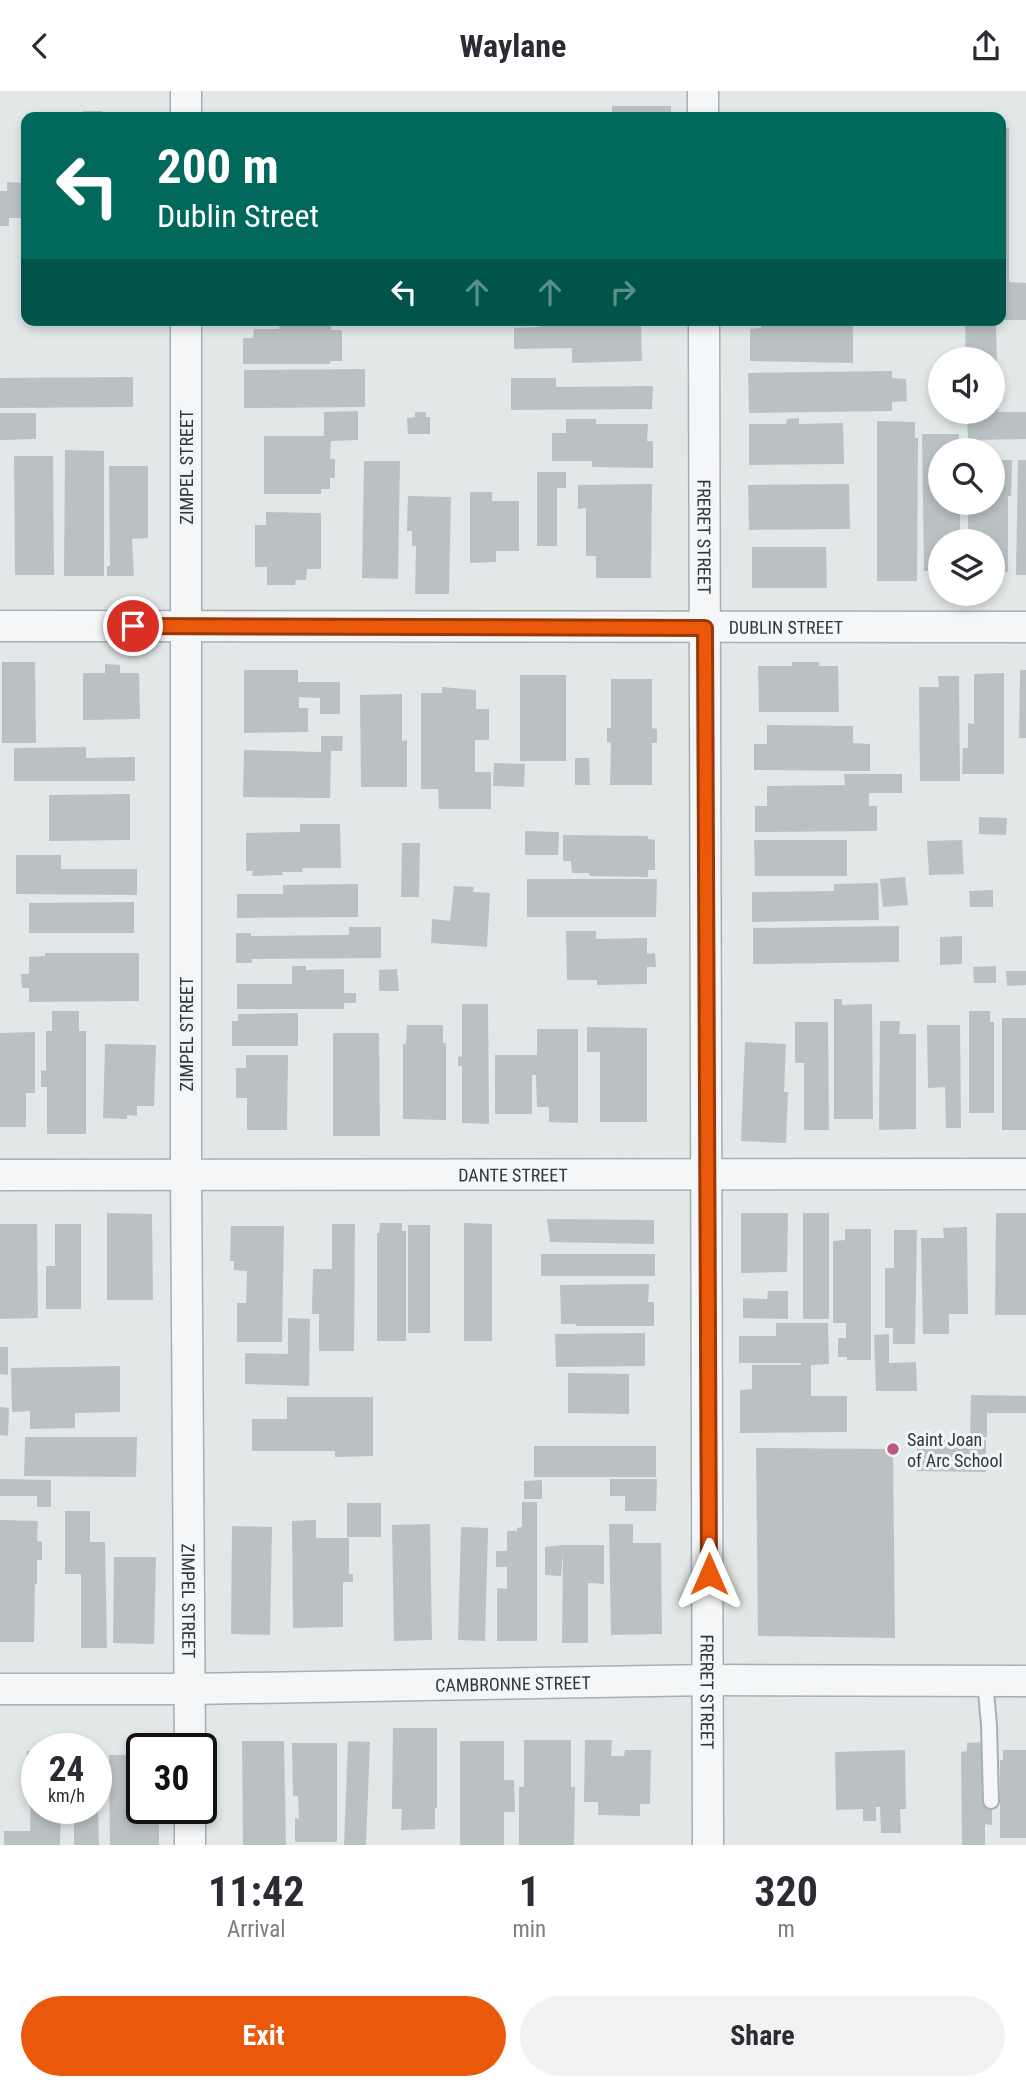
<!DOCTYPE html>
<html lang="en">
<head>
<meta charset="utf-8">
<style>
  body { margin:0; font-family:"Roboto Condensed",sans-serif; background:#f2f2f3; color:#2b2b33; height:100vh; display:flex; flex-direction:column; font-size:26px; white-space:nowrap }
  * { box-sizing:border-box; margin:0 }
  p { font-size:23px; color:#7c7c81 }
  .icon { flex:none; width:38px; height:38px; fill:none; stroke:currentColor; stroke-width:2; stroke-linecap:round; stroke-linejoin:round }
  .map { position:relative; height:1754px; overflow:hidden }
  .side { display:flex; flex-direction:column; background:#fff; flex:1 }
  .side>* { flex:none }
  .banner { position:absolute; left:21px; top:21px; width:985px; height:214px; border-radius:14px; box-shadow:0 4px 10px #0003; background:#00695c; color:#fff; overflow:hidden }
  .controls { position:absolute; left:928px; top:256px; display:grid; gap:14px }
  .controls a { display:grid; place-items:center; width:77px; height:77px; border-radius:50%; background:#fff; box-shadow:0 4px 10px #0003; font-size:35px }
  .speed { position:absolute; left:21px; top:1642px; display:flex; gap:14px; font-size:35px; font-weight:700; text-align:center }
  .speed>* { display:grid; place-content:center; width:91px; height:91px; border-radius:50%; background:#fff; box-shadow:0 4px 10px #0003; line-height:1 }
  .speed small { font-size:18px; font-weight:400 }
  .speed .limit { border:4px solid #111; border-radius:10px; background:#fff; color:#111 }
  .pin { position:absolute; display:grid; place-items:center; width:60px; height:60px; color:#fff; margin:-30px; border:4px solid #fff; border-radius:50%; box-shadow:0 2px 7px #0007 }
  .me { position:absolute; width:77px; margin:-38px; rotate:0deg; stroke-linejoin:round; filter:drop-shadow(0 0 5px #0008) }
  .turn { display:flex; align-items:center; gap:24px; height:147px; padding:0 21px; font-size:32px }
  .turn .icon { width:91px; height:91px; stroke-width:2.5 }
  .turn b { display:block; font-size:49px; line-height:60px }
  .lanes { display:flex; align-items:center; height:66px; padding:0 21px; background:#0003; justify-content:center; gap:35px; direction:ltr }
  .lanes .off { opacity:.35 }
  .eta { display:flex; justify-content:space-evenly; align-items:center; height:119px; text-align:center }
  .eta b { font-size:42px; font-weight:700; line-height:49px }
  .action { display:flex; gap:14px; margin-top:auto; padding:14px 21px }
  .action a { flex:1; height:80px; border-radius:42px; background:#ea580c; color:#fff; font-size:28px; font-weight:700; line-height:80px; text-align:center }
  .action a+a { background:#f2f2f3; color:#2b2b33 }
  header { display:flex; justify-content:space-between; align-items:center; height:91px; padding:0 21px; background:#fff; font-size:32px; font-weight:700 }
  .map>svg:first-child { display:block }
  .building { fill:#bac1c5 }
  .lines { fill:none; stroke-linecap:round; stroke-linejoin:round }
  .service-casing { stroke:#a8afb2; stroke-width:18 }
  .minor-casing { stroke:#a8afb2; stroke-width:33 }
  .service { stroke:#f4f6f7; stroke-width:14 }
  .minor { stroke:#f4f6f7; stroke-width:30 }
  .route-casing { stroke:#983908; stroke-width:18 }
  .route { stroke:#ea580c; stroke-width:12 }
  .poi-dot { fill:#be5687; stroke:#f1f5f6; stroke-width:2.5 }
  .labels { text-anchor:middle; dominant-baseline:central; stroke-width:6; stroke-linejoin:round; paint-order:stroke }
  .street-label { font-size:18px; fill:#2c393e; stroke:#f1f5f6 }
  .poi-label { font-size:18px; fill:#2c393e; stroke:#f1f5f6; text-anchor:start }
</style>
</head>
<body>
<header><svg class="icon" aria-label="back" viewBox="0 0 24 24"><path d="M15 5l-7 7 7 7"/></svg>Waylane<svg class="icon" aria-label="share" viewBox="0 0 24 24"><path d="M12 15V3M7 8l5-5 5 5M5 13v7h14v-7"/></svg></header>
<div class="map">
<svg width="1026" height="1754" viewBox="0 0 1026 1754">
  <rect width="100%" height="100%" fill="#e2e7e8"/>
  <g class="building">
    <rect x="612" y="15" width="59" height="11"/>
    <rect x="83" y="20" width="19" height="6"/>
    <polygon points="1001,37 1009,37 1009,191 1026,192 1026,229 1001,229"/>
    <polygon points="24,83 26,83 25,127 9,127 9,135 0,135 0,100 7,100 7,91 23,92"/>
    <polygon points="540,229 641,229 642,270 572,272 572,257 514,258 514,237 540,236"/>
    <polygon points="761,229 853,229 853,272 750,270 750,238 761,237"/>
    <polygon points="996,232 998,321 1026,321 1026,348 968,349 967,320 992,320 992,268 966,268 965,233"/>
    <polygon points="280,233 331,233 331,239 342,239 342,270 330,270 330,273 243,273 243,247 253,247 254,238 279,238"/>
    <polygon points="365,278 365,316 244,317 244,279"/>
    <polygon points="892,280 892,287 906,288 907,310 892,311 892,320 749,322 748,282"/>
    <polygon points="133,286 133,316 0,317 0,287"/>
    <polygon points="511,287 556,287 556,296 653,295 652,318 511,319"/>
    <polygon points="358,320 358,349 331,350 330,368 335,368 335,387 330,387 330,398 321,398 321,403 264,403 264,345 324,345 324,321"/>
    <polygon points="415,321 426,321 426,326 430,326 430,343 408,343 407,327 415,326"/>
    <polygon points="0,322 36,322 36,348 0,349"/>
    <polygon points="799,327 799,333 843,332 844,373 749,374 749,333 786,333 787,328"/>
    <polygon points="566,328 596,328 596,333 648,333 647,350 653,350 653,377 592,376 592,370 552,370 552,342 566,342"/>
    <polygon points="877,330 915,331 915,347 918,347 917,490 877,490"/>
    <polygon points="922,343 959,343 959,359 940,359 940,411 960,411 960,450 940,450 940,480 924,480"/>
    <polygon points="65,359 104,360 104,485 64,485"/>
    <polygon points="14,365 53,365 54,484 15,484"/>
    <polygon points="992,369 1012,369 1011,405 1008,405 1008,481 992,481 992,450 968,450 968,411 992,411"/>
    <polygon points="1018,369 1026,369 1026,484 1016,484"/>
    <polygon points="364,370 400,370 398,488 362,487"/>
    <polygon points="109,375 148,375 148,447 132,448 134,485 107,485 107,475 110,475"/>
    <polygon points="537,381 566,381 566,397 557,397 557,455 537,455"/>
    <polygon points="652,393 651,487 596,487 596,465 586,465 586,417 578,418 578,394"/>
    <polygon points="849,393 850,438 749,439 748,394"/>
    <polygon points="470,401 492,401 492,410 519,410 519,460 496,460 496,471 470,472"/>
    <polygon points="408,405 451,406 449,503 415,503 416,455 412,455 412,440 407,440"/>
    <polygon points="266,421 321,422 321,478 307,478 306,489 296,489 295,494 267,494 267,476 255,476 255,434 266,434"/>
    <polygon points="752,456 826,456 827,497 752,497"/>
    <polygon points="2,571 35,571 36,652 2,652"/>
    <polygon points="792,571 819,571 819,575 838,575 839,621 759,621 758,575 792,575"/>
    <polygon points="105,573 120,574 120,582 139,582 140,628 83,629 83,582 105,582"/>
    <polygon points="244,579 298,579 298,591 340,591 340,623 320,623 320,607 299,606 299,617 308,617 308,641 244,642"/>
    <polygon points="1020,579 1026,579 1026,647 1019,647"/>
    <polygon points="1004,582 1004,683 962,683 963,657 968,657 968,632 974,633 974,583"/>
    <rect x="520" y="584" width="46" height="86"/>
    <polygon points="938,585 959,585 960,690 920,690 919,596 939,596"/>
    <polygon points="611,588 652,588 652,637 657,638 657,652 652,652 652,694 610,694 611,652 607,651 607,637 611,637"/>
    <polygon points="442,596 476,599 476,618 489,618 489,649 475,649 475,681 491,681 491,718 439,718 438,698 421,698 421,602 442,602"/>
    <polygon points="402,603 402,650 407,649 407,696 361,696 360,604"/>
    <polygon points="767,634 853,635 853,652 870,653 870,680 754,679 754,653 767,653"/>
    <polygon points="321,645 343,645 342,660 331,660 330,707 243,706 244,659 321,661"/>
    <polygon points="86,656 86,667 135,666 135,690 14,690 14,657"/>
    <polygon points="575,667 589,667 590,694 575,694"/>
    <polygon points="494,672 525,673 524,696 493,695"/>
    <polygon points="844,683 902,683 902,702 869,702 869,715 877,715 877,740 755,741 755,715 767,715 767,695 845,694"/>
    <polygon points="130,703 130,749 49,750 49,704"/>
    <polygon points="979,726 1007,727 1006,744 979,743"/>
    <polygon points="300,733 340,733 341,777 302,777 303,781 282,781 283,784 252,785 253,780 246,780 246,742 300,741"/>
    <polygon points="525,740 559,741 558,764 525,764"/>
    <polygon points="563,744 648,745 648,748 655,749 655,779 648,779 648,786 590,785 589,782 572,782 571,770 563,770"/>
    <polygon points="754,749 847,749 847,785 755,785"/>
    <polygon points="962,749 964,783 929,784 927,750"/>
    <polygon points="402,752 420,752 419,806 401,806"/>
    <polygon points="16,764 61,764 61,778 137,778 137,804 16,803"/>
    <polygon points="905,786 908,814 883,816 880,788"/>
    <polygon points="527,788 657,788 656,826 527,826"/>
    <polygon points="878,792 879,829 752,831 752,801 834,800 834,793"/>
    <polygon points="358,793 358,826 237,827 237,803 283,803 283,794"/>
    <polygon points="454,795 474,796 473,801 490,802 487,856 431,852 432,828 450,830"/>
    <polygon points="993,799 993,816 970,816 969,800"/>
    <polygon points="134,811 134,842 29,842 29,812"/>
    <polygon points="899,835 899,871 753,873 753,837"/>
    <polygon points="349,836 381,836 381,867 252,868 252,872 236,872 236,842 251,842 251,845 349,844"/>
    <polygon points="566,840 596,840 596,848 647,847 647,863 655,862 656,876 647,876 647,893 597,894 597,889 567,889"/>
    <polygon points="962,845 962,873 940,874 940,846"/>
    <polygon points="45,862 139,862 139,910 29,911 29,897 22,897 21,883 29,883 29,866 45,865"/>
    <polygon points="292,875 306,875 306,879 344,878 344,902 356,902 356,912 344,912 344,918 237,918 237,893 292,893"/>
    <polygon points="996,875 996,892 974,892 973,876"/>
    <polygon points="397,878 399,900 379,900 379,879"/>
    <polygon points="1006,880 1026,880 1026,894 1007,895"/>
    <polygon points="834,908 842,908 842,914 872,913 873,1028 834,1028"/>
    <polygon points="462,913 488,913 489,1033 462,1032 462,975 458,975 458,966 462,965"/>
    <polygon points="52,920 79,920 79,940 86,940 86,1043 47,1043 47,996 41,996 41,979 46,980 46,940 52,940"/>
    <polygon points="969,920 990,920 990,931 994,931 994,1022 969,1022"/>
    <polygon points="298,922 298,955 232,955 232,930 238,930 238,923"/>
    <rect x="1002" y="927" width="24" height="112"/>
    <polygon points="880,930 900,930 899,943 916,943 916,1038 879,1039"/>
    <polygon points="795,931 828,931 829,1039 804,1039 804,972 795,972"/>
    <polygon points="407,934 443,934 443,952 446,952 446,1029 403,1028 403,953 406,953"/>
    <polygon points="927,934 960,934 961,1037 946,1037 945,996 928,997"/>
    <polygon points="587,936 647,937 647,1031 600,1031 600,961 587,961"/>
    <polygon points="537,938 578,938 578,1032 549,1031 549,1016 537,1016 536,984 532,984 532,1023 495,1023 495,964 537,964"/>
    <polygon points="35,941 35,1002 26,1002 26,1036 0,1036 0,942"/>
    <polygon points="333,942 379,942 380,1045 333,1045"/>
    <polygon points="745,951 786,953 784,1001 788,1001 786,1052 741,1050"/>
    <polygon points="105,953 156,954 154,1015 137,1015 137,1025 127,1024 127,1028 103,1027"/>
    <polygon points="246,964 288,964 287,1039 247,1039 247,1007 236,1007 236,977 246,977"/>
    <polygon points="107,1122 152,1123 153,1209 107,1209"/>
    <polygon points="741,1122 788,1122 787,1181 741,1182"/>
    <rect x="803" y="1122" width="26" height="106"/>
    <polygon points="996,1122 1026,1122 1026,1224 995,1224"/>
    <polygon points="547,1128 654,1129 654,1153 550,1151"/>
    <polygon points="380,1132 402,1132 402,1140 406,1140 406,1250 377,1250 377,1142 379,1142"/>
    <polygon points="464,1132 492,1133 492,1250 464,1250"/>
    <polygon points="0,1133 37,1133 38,1227 0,1228"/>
    <polygon points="55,1133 81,1133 81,1218 46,1218 46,1175 55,1175"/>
    <polygon points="332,1133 355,1133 354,1260 319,1260 319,1223 312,1223 313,1178 332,1178"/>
    <rect x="408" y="1134" width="22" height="108"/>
    <polygon points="231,1135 284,1135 282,1251 237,1251 237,1212 246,1212 247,1180 234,1179 234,1170 230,1170"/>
    <polygon points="967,1136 968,1223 949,1223 949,1243 923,1243 921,1147 944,1147 943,1137"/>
    <polygon points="845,1138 871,1138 871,1269 847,1269 847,1266 838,1266 838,1247 846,1247 846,1232 833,1232 833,1150 845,1149"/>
    <polygon points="894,1139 917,1139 915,1253 893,1253 893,1237 885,1237 885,1177 894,1177"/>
    <rect x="541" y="1163" width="114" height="22"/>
    <polygon points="649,1193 648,1211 654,1211 654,1235 576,1235 576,1233 561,1233 560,1194"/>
    <polygon points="768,1200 788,1200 788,1228 743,1227 743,1207 767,1208"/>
    <polygon points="288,1227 310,1228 309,1295 245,1293 245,1262 288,1263"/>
    <polygon points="776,1232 828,1232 829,1273 811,1274 811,1305 847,1305 847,1341 740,1342 740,1299 752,1298 752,1274 801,1274 801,1272 739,1272 739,1245 776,1245"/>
    <polygon points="645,1242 645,1275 556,1276 555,1243"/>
    <polygon points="889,1243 889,1272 916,1271 917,1300 876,1300 874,1244"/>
    <polygon points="0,1256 8,1256 8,1284 0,1283"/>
    <polygon points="120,1275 120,1321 75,1322 75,1337 30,1338 30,1320 12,1321 11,1277"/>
    <polygon points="568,1282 629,1283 629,1323 568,1322"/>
    <polygon points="971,1304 1026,1305 1026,1322 987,1322 987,1346 970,1346"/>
    <polygon points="287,1306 373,1306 373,1365 335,1366 335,1360 252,1360 252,1328 287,1328"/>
    <polygon points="0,1316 9,1317 8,1345 0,1344"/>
    <polygon points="25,1346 137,1346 136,1386 24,1385"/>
    <polygon points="917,1349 986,1349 986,1381 917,1380"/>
    <rect x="534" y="1355" width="122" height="31"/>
    <polygon points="756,1357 893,1358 895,1547 758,1545"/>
    <polygon points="0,1388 51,1389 51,1416 37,1416 37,1405 0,1405"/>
    <polygon points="610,1388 657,1388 656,1420 625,1420 625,1405 610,1405"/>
    <polygon points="542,1389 542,1408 524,1408 524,1390"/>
    <polygon points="522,1411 537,1411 537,1550 497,1550 497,1497 507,1498 507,1476 496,1476 496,1460 507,1460 507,1440 517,1440 517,1437 522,1436"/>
    <rect x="347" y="1412" width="34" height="34"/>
    <polygon points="65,1420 90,1420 90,1451 105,1451 107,1557 81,1557 81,1483 65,1483"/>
    <polygon points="0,1429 38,1430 37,1450 42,1451 42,1469 37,1469 37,1493 35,1493 34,1551 0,1551"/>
    <polygon points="316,1429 316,1447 349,1447 349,1483 353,1483 353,1491 343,1491 343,1536 293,1537 292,1430"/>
    <polygon points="430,1433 432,1549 394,1550 392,1434"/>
    <polygon points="609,1433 633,1433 633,1452 661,1452 662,1543 611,1544"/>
    <polygon points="232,1435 272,1436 270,1544 231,1543"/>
    <polygon points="461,1436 488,1437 485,1550 458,1549"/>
    <polygon points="563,1454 604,1454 604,1493 588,1492 588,1552 562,1552 563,1461 561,1485 545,1484 545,1456"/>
    <polygon points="114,1466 156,1466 154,1553 113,1552"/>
    <polygon points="393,1637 437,1637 437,1717 435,1717 435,1738 401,1739 402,1718 392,1718"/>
    <polygon points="524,1649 571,1649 571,1696 575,1696 574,1754 519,1754 519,1696 524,1696"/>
    <polygon points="585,1649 612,1649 611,1665 624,1665 625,1659 651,1659 650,1713 640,1713 640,1725 598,1724 598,1711 584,1711"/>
    <polygon points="242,1650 284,1650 286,1754 243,1754"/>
    <polygon points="348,1650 370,1651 366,1754 344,1754"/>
    <polygon points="460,1650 504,1650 504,1689 514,1689 515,1721 504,1721 504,1754 460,1754"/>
    <polygon points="985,1651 985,1715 992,1715 992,1734 985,1733 985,1754 962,1754 961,1661 967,1660 967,1652"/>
    <polygon points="292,1652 337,1652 337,1751 295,1751 295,1727 299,1728 298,1705 293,1705"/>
    <polygon points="905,1659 906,1718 900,1718 901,1742 881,1742 880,1716 876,1716 876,1730 863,1730 863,1718 836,1719 835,1661"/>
    <polygon points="1003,1659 1026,1659 1026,1747 1000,1747 1000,1669 1003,1669"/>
    <polygon points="27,1660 37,1661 37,1717 61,1717 60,1754 4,1754 4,1740 30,1740 31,1691 27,1691"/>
    <polygon points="109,1664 142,1664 142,1717 159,1717 159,1754 110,1754"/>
    <polygon points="74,1717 98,1717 99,1754 74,1754"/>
  </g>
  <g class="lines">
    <defs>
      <polyline id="service" points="985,1590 989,1634 991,1710"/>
      <g id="minor">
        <polyline points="186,0 186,26"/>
        <polyline points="703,0 703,26"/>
        <path id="s1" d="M186,229V1083L190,1657"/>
        <path id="s2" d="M704,229L708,1754"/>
        <path id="s3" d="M0,535L1026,536"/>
        <path id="s4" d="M0,1084L1026,1083"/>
        <path id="s5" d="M0,1598H190L709,1589L1026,1590"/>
        <polyline points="190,1717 190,1754"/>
      </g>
    </defs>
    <use href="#service" class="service-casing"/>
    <use href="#minor" class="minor-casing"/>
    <use href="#service" class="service"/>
    <use href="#minor" class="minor"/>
  </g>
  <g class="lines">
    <defs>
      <polyline id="route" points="133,535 705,537 709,1483"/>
    </defs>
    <use href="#route" class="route-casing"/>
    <use href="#route" class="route"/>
  </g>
  <circle class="poi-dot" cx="893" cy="1358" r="7"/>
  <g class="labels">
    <g class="street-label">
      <text transform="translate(186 376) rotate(-90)">ZIMPEL STREET</text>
      <text stroke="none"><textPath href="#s2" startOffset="217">FRERET STREET</textPath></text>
      <text stroke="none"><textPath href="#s3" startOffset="786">DUBLIN STREET</textPath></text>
      <text transform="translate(186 943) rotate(-90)">ZIMPEL STREET</text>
      <text stroke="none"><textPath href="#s4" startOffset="513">DANTE STREET</textPath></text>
      <text stroke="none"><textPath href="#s1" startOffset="1281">ZIMPEL STREET</textPath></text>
      <text stroke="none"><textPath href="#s5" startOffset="513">CAMBRONNE STREET</textPath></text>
      <text stroke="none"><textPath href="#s2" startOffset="1372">FRERET STREET</textPath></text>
    </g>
    <g class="poi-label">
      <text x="907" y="1348">Saint Joan<tspan x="907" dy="21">of Arc School</tspan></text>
    </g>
  </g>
</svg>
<div class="controls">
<a><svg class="icon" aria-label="sound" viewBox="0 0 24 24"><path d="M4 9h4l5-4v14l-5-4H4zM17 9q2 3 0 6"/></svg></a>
<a><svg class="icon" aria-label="search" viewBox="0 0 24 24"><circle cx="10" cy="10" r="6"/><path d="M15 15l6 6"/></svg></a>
<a><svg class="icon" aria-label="layers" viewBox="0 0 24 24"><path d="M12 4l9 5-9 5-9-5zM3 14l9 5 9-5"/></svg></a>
</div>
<div class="speed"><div>24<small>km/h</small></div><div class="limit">30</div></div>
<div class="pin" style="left:133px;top:535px;background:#d93025"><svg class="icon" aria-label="arrive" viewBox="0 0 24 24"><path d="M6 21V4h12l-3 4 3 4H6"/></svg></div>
<svg class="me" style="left:709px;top:1483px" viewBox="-20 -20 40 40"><path d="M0-17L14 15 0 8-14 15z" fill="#ea580c" stroke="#fff" stroke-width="4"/></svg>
<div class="banner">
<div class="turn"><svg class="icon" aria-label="left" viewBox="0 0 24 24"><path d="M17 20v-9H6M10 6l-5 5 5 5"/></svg><div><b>200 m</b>Dublin Street</div></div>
<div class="lanes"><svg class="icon" aria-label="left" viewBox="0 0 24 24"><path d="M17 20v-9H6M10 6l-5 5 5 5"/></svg><svg class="icon off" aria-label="ahead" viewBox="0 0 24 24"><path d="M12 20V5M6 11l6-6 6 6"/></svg><svg class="icon off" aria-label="ahead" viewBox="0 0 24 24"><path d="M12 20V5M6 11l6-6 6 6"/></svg><svg class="icon off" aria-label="right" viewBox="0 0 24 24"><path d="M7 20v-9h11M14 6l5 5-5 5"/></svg></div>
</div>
</div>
<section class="side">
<div class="eta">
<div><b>11:42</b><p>Arrival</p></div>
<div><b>1</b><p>min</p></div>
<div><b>320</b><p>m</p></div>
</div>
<div class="action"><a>Exit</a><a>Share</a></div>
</section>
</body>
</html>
